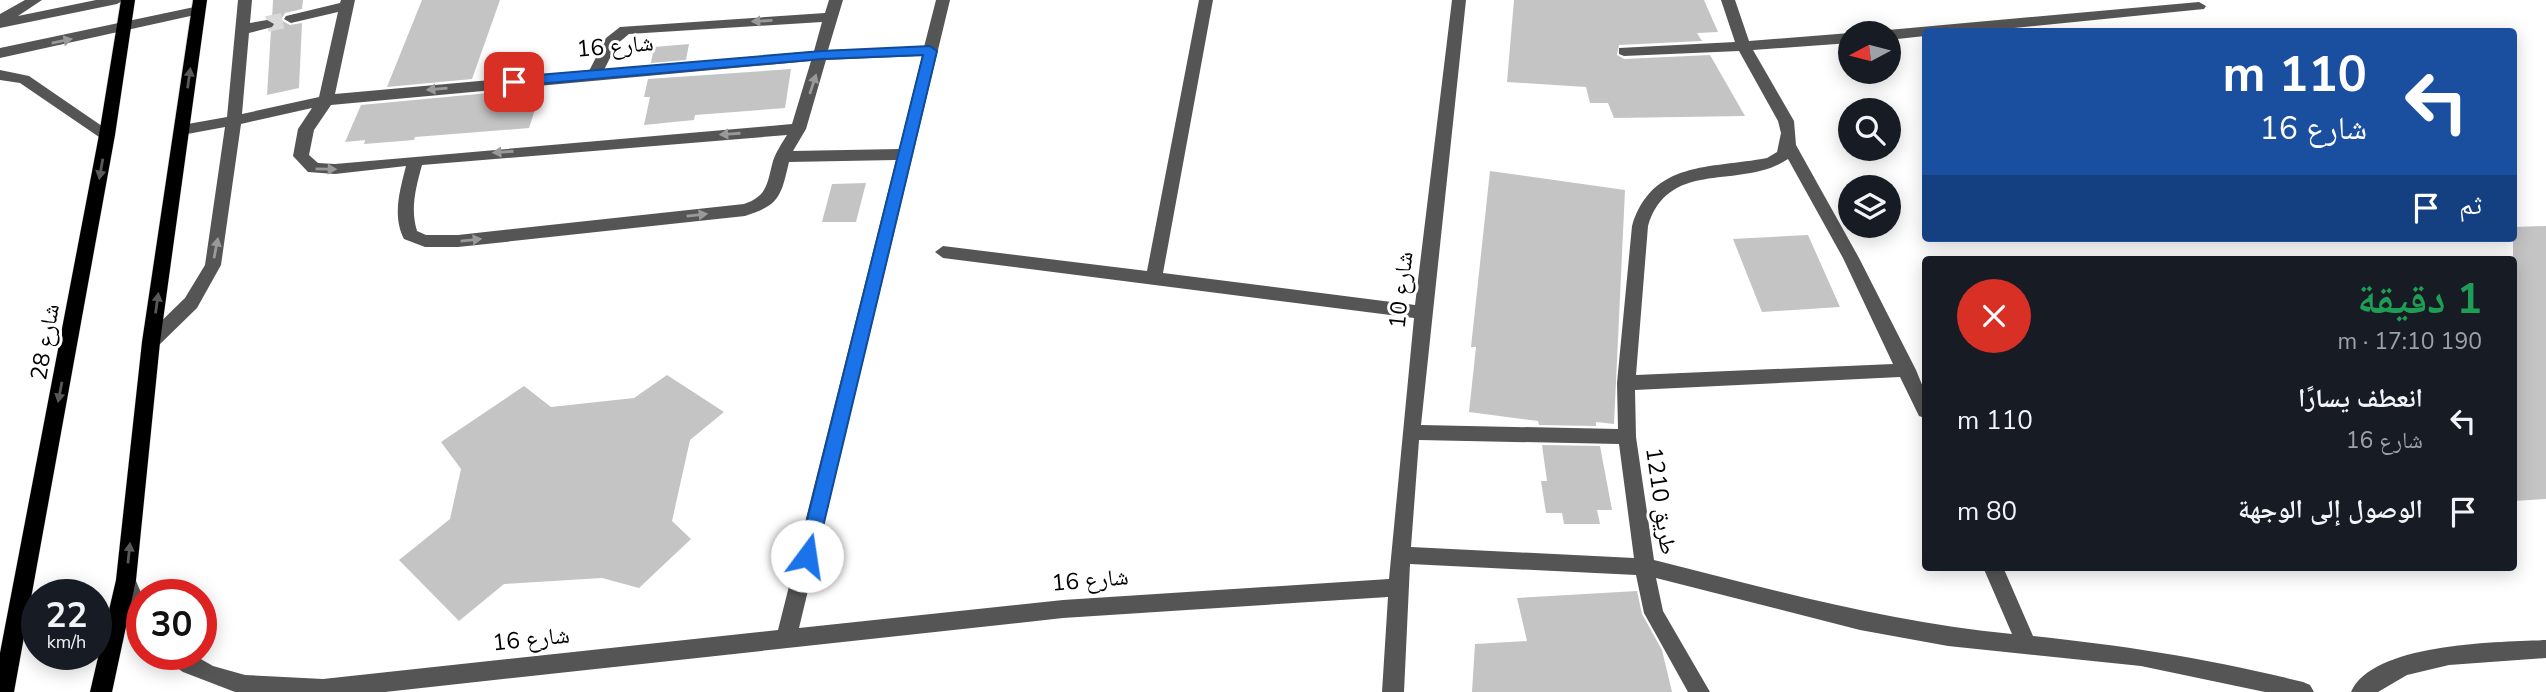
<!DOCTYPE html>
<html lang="ar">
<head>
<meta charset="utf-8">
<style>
  body { margin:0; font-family:"Nunito Sans","Noto Naskh Arabic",sans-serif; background:#20242c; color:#f1f3f6; direction:rtl; height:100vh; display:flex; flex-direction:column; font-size:26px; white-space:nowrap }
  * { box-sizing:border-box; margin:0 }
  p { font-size:23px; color:#9ea1a6 }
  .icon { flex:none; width:38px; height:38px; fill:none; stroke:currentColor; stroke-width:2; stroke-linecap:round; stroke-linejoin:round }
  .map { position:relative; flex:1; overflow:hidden; direction:ltr }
  .drawer { position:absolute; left:1922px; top:256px; width:595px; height:315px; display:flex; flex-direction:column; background:#171b24; border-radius:7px; box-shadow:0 4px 18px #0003; direction:rtl }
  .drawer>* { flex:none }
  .banner { position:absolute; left:1922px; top:28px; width:595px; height:214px; border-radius:7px; box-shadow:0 4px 18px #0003; direction:rtl; background:#1a4fa0; color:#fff; overflow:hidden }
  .needle { width:46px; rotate:263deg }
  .tools { position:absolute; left:1838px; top:21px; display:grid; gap:14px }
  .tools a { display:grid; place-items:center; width:63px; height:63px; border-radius:50%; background:#171b24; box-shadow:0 4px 18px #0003; font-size:35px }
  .speed { position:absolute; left:21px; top:579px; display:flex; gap:14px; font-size:35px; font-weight:700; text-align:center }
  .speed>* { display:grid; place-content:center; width:91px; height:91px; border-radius:50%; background:#171b24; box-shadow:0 4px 18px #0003; line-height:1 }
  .speed small { font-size:18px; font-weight:400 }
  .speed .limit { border:10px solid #d22; background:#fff; color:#111 }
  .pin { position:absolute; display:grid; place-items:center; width:60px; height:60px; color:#fff; margin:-30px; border-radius:14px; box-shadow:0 4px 10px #0006 }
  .me { position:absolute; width:77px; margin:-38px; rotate:14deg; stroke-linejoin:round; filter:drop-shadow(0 0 5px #0008) }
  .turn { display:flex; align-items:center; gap:24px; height:147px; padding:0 35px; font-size:32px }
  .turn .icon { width:91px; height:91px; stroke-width:2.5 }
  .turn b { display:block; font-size:49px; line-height:60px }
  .then { display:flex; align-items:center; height:66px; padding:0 35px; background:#0003; gap:14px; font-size:26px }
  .round { display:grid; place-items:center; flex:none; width:74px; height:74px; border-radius:37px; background:#20242c }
  .head { display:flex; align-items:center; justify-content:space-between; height:119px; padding:0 35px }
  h1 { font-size:42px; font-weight:700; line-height:52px; color:#1e9e55 }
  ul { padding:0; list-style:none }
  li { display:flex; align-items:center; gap:21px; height:91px; padding:0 35px }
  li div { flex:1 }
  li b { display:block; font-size:26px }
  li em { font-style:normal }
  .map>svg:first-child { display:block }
  .building { fill:#c4c4c4 }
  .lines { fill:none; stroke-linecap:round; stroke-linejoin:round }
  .minor-tunnel { stroke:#d9d9d9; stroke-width:16; stroke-dasharray:16 8; stroke-linecap:butt }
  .major-casing { stroke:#dbdbdb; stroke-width:1 }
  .minor { fill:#555; fill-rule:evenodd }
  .major { fill:#000; fill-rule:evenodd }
  .oneway { fill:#999 }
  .oneway2 { fill:#595959 }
  .route { fill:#1a73e8; stroke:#114b97; stroke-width:2 }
  .labels { text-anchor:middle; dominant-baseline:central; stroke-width:6; stroke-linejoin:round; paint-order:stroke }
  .street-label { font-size:23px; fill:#000; stroke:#fff }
</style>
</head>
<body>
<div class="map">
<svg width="2546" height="692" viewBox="0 0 2546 692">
  <rect width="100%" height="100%" fill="#fff"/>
  <g class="building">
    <polygon points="273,0 303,0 302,9 285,13 281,20 290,25 302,23 299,88 267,95 271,30 277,23 272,20"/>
    <polygon points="422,0 500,0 472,79 387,87"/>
    <polygon points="1514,0 1704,0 1718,32 1697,33 1702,41 1619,45 1617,55 1624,59 1710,55 1745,116 1614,118 1608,103 1590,103 1586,87 1507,82"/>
    <polygon points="689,44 686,60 651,63 654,47"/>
    <polygon points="791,69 785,108 695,115 694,120 644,125 650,97 644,97 648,79"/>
    <polygon points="542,88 529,128 415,137 414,140 364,144 365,140 345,142 361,105"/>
    <polygon points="1490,171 1625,190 1614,424 1596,422 1596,426 1539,425 1538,421 1469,412 1476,347 1471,347"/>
    <polygon points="866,183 856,222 822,222 832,184"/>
    <polygon points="2546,226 2546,499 2513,501 2513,227"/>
    <polygon points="1808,235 1840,307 1762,312 1733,239"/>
    <polygon points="667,375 724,412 690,440 672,521 691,539 639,588 602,578 504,584 459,621 399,560 450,519 461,469 441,442 524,386 551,407 634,398"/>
    <polygon points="1542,445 1600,446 1612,510 1597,510 1600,524 1564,524 1562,513 1546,513 1541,481 1547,481"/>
    <polygon points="1637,591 1642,614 1662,650 1672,692 1472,692 1475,644 1527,641 1517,598"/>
  </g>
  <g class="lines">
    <polyline class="minor-tunnel" points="267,24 291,19"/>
    <defs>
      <g id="major">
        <polygon points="121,0 135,0 115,135 14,692 0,692 0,653 99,135"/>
        <polygon points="193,0 207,0 160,342 136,580 112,692 90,692 116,580 142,342"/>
      </g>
    </defs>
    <use href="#major" class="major-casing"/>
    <g class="minor">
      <polygon points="25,0 42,0 18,16 96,0 124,0 117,4 0,28 0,14"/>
      <path d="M238,0H252L250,23L267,20L274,24L272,27L249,33L242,114L319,97L338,12L291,23L284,19L286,16L340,3L341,0H355L335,94L589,71L606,38L620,27L825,13L829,0H843L828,50L924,47L936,0H950L799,628L1063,600L1389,579L1414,318L943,258L935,252L943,246L1147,271L1199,0H1213L1163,273L1415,305L1452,0H1466L1421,425L1618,429L1617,383L1632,226C1652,160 1710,169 1767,158L1777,152L1781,133L1778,121L1739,51L1624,56L1619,54V48L1735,42L1721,0H1735L1749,41L1850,33V43L1753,50L1794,121L1796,145L1859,258L1916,370L1925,392V418L1919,416L1900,377L1635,390L1636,437L1654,560C1773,590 1889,622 2012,634L1983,567H2003L2033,636C2128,646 2210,659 2303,682L2310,685L2314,692H2265L2141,666L1948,646L1860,630L1656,578L1663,611L1710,692H1688L1644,613L1636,575L1410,564L1404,692H1382L1388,597L1063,618L385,692H235L183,672L167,661L164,654H192L213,666L245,675L323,679L778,630L896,160L789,162C781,196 780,205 745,216L458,247H425L404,239C392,216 400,190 406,166L335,174L308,172L293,156L298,129L312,108L241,124L221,265L197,308L157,347H145L142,342L145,337L185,298L205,265L225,127L182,135L174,130L182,125L227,117ZM822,22L814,51L604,70L617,44L629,34ZM922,56L899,149L793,151L806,129L826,60ZM811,61L792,124L335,164L318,163L309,155L314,130L331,105ZM787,135C782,143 776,152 773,161C767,183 768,196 744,204L458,235H426L417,231C410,209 416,187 422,165ZM1788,159L1843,258L1893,364L1636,375L1648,226C1669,157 1741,191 1788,159ZM1419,440L1619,444L1634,558L1411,547Z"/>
      <polygon points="2199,2 2206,6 2204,9 1974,32 1925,32 1925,36 1888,40 1888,33 1882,33 1888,30"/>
      <polygon points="199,6 204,7 204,13 0,58 0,48"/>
      <polygon points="0,70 29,76 115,135 112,139 102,139 20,83 0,80"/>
      <polygon points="126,571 133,574 142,595 142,629 135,626 116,580 119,574"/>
      <path d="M2546,640V658L2449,665L2407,675L2378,692H2351C2373,642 2500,642 2546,640Z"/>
    </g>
    <use href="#major" class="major"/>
  </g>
  <defs><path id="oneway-solid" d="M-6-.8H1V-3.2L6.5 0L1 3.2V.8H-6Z" transform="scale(1.75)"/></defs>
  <g class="oneway">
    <use href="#oneway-solid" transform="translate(762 21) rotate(177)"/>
    <use href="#oneway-solid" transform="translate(62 41) rotate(-11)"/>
    <use href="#oneway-solid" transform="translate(813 84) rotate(-72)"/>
    <use href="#oneway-solid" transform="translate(437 89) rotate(175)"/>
    <use href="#oneway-solid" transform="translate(730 134) rotate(176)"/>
    <use href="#oneway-solid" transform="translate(503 152) rotate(176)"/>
    <use href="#oneway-solid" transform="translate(326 169) rotate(1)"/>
    <use href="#oneway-solid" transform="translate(697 215) rotate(-6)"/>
    <use href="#oneway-solid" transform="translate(471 240) rotate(-6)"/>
    <use href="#oneway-solid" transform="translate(216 248) rotate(-79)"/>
  </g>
  <g class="oneway2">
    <use href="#oneway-solid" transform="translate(189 78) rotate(-82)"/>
    <use href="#oneway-solid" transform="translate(101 169) rotate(100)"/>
    <use href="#oneway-solid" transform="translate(157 303) rotate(-82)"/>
    <use href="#oneway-solid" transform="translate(60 392) rotate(101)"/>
    <use href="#oneway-solid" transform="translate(129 553) rotate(-84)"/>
  </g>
  <polygon class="route" points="930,46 937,51 816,556 807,563 798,556 923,55 822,59 514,86 507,82 514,77 822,51"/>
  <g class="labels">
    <g class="street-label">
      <text transform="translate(615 46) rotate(-5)">شارع 16</text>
      <text transform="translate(1401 290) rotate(-84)">شارع 10</text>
      <text transform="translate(45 342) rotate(-80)">شارع 28</text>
      <text transform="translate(1661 501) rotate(82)">طريق 1210</text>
      <text transform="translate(1090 580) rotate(-5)">شارع 16</text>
      <text transform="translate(531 639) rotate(-6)">شارع 16</text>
    </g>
  </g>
</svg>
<div class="tools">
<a><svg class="needle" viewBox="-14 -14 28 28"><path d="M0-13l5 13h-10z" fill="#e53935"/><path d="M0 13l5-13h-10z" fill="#9ea1a6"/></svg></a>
<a><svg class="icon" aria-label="search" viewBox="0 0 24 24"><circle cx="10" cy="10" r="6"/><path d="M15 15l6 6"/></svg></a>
<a><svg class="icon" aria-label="layers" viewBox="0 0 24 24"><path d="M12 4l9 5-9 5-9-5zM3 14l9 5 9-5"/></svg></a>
</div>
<div class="speed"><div>22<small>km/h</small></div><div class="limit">30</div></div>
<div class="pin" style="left:514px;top:82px;background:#d93025"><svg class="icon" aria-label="arrive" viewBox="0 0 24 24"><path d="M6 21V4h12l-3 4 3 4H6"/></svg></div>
<svg class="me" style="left:807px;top:556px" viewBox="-20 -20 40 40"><circle r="19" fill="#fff"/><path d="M0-13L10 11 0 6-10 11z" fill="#1a73e8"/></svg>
<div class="banner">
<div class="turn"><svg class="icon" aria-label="left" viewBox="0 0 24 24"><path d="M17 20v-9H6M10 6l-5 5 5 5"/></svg><div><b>110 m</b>شارع 16</div></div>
<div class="then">ثم<svg class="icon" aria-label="arrive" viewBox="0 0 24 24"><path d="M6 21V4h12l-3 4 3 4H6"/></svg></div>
</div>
<section class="drawer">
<div class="head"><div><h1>1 دقيقة</h1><p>190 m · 17:10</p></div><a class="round" style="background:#d93025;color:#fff"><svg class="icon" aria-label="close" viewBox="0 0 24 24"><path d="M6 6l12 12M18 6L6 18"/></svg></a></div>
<ul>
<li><svg class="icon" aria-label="left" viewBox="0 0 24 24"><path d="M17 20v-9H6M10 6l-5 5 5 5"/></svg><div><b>انعطف يسارًا</b><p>شارع 16</p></div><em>110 m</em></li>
<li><svg class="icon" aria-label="arrive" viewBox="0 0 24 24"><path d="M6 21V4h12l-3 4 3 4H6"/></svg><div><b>الوصول إلى الوجهة</b></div><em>80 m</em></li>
</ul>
</section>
</div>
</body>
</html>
